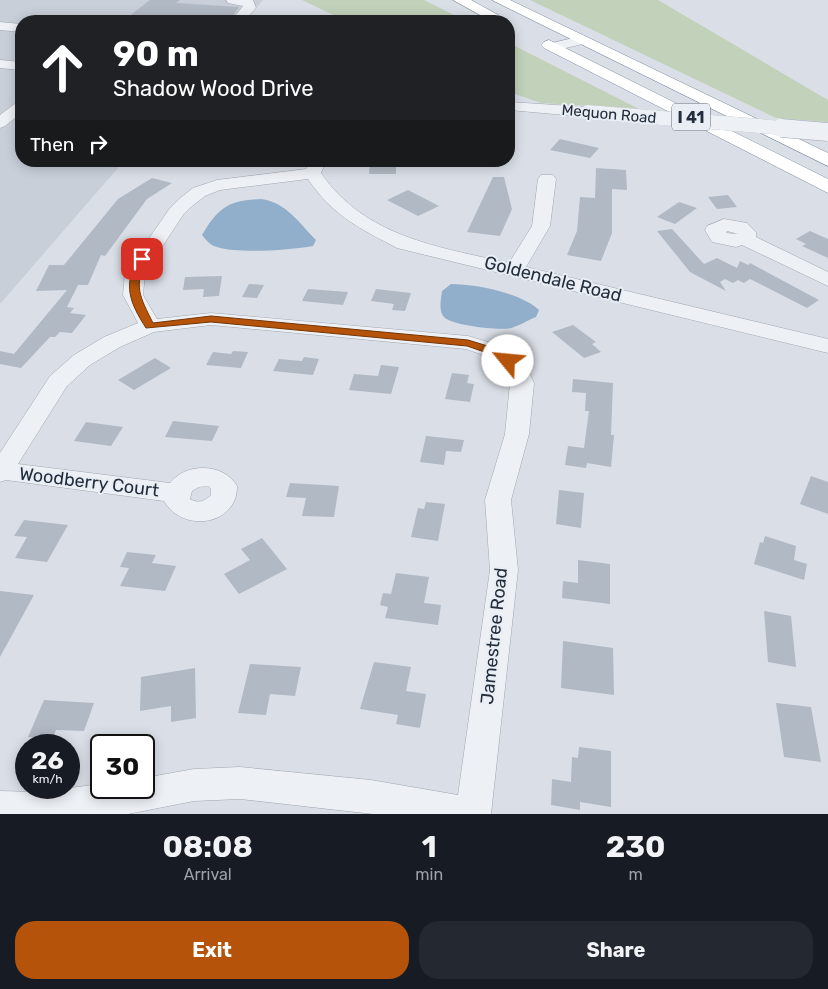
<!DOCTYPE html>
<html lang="en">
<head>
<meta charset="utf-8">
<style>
  body { margin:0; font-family:Rubik,sans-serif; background:#242831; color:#f1f3f6; height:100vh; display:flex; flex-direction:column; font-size:19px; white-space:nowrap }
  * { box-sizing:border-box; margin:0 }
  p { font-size:16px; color:#9ea1a6 }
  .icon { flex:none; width:28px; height:28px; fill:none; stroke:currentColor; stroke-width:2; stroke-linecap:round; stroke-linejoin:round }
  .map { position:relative; height:814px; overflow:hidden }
  .details { display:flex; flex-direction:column; background:#171b24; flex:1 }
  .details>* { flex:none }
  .guide { position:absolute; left:15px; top:15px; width:500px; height:152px; border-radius:20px; box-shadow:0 2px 12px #0003; background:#202124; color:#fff; overflow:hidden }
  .speed { position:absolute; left:15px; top:734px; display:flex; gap:10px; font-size:25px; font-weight:700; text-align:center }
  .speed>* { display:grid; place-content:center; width:65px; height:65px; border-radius:50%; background:#171b24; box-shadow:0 2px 12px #0003; line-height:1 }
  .speed small { font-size:12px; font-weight:400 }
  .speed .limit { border:2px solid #111; border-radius:8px; background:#fff; color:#111 }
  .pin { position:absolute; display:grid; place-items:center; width:42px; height:42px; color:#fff; margin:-21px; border-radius:10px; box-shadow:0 2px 8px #0006 }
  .me { position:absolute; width:55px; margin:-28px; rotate:298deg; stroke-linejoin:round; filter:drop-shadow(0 0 4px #0008) }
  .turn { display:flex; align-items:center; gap:18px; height:105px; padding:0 15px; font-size:22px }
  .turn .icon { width:65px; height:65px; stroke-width:2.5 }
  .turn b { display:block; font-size:35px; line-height:42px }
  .then { display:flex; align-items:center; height:48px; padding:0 15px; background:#0003; gap:10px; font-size:19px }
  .eta { display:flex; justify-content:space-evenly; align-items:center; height:85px; text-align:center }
  .eta b { font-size:30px; font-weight:700; line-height:35px }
  .button { display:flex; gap:10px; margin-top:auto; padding:10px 15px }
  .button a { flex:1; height:58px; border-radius:20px; background:#b45309; color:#fff; font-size:20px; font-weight:700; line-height:58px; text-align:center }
  .button a+a { background:#242831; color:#f1f3f6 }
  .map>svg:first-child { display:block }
  .built { fill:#c8cfd9 }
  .green { fill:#c1d1ba }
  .water { fill:#91afcb }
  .building { fill:#b1b9c4 }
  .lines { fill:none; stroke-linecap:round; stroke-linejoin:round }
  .minor-casing { stroke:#9fa6b1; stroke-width:1 }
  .highway-casing { stroke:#808d9e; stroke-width:1 }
  .minor { fill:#edf0f5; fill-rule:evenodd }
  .highway { fill:#fff; fill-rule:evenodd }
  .minor-bridge-far1-casing { stroke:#9fa6b1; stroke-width:14; stroke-linecap:butt }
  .minor-bridge-casing { stroke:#9fa6b1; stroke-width:19; stroke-linecap:butt }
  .minor-bridge-far1 { stroke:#edf0f5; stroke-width:14 }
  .minor-bridge { stroke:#edf0f5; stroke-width:18 }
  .route { fill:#b45309; stroke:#753606 }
  .labels { text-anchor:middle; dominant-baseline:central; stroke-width:4; stroke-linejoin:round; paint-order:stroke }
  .far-street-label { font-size:15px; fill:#232e3d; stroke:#e9eef4 }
  .shield { fill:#e9eef4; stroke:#5e6874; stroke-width:1 }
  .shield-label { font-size:16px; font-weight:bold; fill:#232e3d }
  .street-label { font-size:18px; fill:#232e3d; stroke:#e9eef4 }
</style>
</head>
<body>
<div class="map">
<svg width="828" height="814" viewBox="0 0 828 814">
  <rect width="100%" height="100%" fill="#dadfe7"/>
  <polygon class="built" points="0,0 263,0 245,21 21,21 21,161 124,161 0,304"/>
  <g class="green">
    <polygon points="302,0 424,0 466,21 346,21"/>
    <polygon points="530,0 658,0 828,100 828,122 776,118"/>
    <polygon points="509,43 639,109 541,103 509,92"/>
  </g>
  <g class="water">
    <path d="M261,199C286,202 299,223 316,240L313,246C291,250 238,254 217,247C210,245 207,241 202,235C218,208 228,200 261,199Z"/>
    <path d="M451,284C475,284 522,293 539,310L536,317C528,320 519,326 511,328C500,331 452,325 445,318C438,312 441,299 442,291Z"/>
  </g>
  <g class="building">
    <polygon points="150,0 180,0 176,3 239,7 229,21 123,21"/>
    <polygon points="560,139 599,148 590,158 550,150"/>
    <polygon points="370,161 396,161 396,174 369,174"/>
    <polygon points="596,168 626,170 627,190 612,189 612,233 601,261 567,255 577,231 580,197 595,198"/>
    <polygon points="493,177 504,177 512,209 500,236 467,232"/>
    <polygon points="152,178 172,183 147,199 105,256 101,255 88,285 78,285 67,307 74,308 70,313 86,315 72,333 60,332 55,337 50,337 21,368 0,364 0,351 14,354 67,290 36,291 49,265 64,265 118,199"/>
    <polygon points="408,190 439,206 418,216 387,200"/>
    <polygon points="728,195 737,207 717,209 708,197"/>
    <polygon points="679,202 697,208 675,224 657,217"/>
    <polygon points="672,229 704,264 717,258 737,268 740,261 748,265 750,263 819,300 807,308 750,279 744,283 738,280 733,283 725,279 720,282 726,291 690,272 657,231"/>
    <polygon points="810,231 828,239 828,258 802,246 806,244 796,239"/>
    <polygon points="222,276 219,296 203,297 204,289 183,290 185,277"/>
    <polygon points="249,284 264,285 257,298 242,297"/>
    <polygon points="308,289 348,292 343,305 302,301"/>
    <polygon points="376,289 411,293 405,311 392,310 394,304 371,301"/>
    <polygon points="573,325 596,342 592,344 601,352 584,358 552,332"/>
    <polygon points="233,351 248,352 241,368 206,365 213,352 231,354"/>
    <polygon points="304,357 319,359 313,375 273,371 279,359 302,361"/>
    <polygon points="155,358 171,368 134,390 118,380"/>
    <polygon points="381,365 399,367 391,394 349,390 354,374 378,376"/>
    <polygon points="452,373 469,375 467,383 474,384 470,402 445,399"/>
    <polygon points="573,379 613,383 611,435 614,435 611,467 587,463 586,468 565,465 568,446 584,448 589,411 585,411 586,393 572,392"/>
    <polygon points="173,421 219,426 212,441 165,437"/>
    <polygon points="86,422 123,427 111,446 74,441"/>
    <polygon points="426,436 464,440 461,452 446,451 444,465 420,462"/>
    <polygon points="811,476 828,482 828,514 800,504"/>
    <polygon points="290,483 339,486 334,517 302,516 306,498 286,497"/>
    <polygon points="559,490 584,493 581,528 556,524"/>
    <polygon points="426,502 445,504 438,541 411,537 418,508 424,509"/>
    <polygon points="24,520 68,525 47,562 15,558 27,537 14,536"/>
    <polygon points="765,536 796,546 794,560 807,564 804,580 754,564 760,542 763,543"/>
    <polygon points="262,538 287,569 239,594 224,574 250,560 241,549"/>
    <polygon points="127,552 156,555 152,563 176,566 165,591 120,586 129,568 120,567"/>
    <polygon points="578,560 610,564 610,604 562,598 563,581 578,583"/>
    <polygon points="396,573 429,577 424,603 441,605 438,625 385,618 388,607 380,605 383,593 391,594"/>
    <polygon points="0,591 34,595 0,657"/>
    <polygon points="764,611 791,616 796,667 768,662"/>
    <polygon points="563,641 613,648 614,695 561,688"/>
    <polygon points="374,662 411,667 406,691 426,694 420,728 396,724 398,715 360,709"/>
    <polygon points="250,664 301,667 295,696 270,694 266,715 238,713"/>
    <polygon points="195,668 196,718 171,722 171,706 140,711 141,677"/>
    <polygon points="44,700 94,703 84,731 56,730 52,739 28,737"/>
    <polygon points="776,703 811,707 821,762 784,757"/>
    <polygon points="579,747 611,751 611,807 580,802 580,810 551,805 552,779 571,782 572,757 578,758"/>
  </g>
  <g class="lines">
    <defs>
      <g id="minor">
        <polygon points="226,0 253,0 256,8 244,21 231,21 243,6 228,3"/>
        <polygon points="0,22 21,24 21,32 0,30"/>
        <polygon points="582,36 587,37 589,40 587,43 553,51 546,47 548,44"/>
        <polygon points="0,60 21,62 21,70 0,68"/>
        <polygon points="21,102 21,113 5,126 0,128 0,115 16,103"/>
        <polygon points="509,102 588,107 596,112 588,117 509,110"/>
        <path d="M310,161H326L321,173C365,237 438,247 509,263L532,226L538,179L541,175H553L556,179L550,226L526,267L828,339V353L397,248C359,228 333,216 308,179L220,190L205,196L191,207L183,215L145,273L143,295L157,319L211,313L468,336L508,348L525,363L534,383L529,434L511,500L518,570L491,814H373L240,799L194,801L128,814H0V791L37,792L101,784V788H144V778L194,769L240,767L371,780L458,795L490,570L485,500L505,434L510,383L507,371L492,358L466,349L211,325L154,332L120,347L90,365L67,386L18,464L170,483C186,462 224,463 237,486C238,525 183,534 164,501L6,480L0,482V453L50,376L74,355L104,337L138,323L123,295L125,273L170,208L179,199L193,188L217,180L306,169ZM208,486L211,489V495C205,501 199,504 190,499L192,491L199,487Z"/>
        <path d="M724,219L747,223L756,232V237L828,272V286L742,245L736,247L712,242L705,230L707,226ZM727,231L738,234L726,233Z"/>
      </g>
      <g id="highway">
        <polygon points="453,0 471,0 509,21 491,21"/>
        <polygon points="492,0 510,0 828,153 828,166"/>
        <polygon points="549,40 828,179 828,193 544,48 541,45 544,42"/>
      </g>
    </defs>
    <use href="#minor" class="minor-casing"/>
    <use href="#highway" class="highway-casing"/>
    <use href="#minor" class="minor"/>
    <use href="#highway" class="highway"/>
    <defs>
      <polyline id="minor-bridge-far1" points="588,112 796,129"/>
      <polyline id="minor-bridge" points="781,128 828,132"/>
    </defs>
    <use href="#minor-bridge-far1" class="minor-bridge-far1-casing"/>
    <use href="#minor-bridge" class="minor-bridge-casing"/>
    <use href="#minor-bridge-far1" class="minor-bridge-far1"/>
    <use href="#minor-bridge" class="minor-bridge"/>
  </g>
  <path class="route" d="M139,257L147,259C133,286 140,297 153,323L211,316L468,340L504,351L513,361L512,363H504L496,356L467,346L211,322L146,328C130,303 122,285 139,257Z"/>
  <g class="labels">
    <g class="far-street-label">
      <text transform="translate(609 114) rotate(5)">Mequon Road</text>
    </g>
    <rect class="shield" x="672" y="103.5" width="38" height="27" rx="4"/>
    <g class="shield-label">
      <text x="691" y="117">I 41</text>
    </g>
    <g class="street-label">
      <text transform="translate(553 279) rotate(14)">Goldendale Road</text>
      <text transform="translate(89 482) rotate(7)">Woodberry Court</text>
      <text transform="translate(494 636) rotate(-84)">Jamestree Road</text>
    </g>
  </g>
</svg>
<div class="speed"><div>26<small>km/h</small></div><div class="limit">30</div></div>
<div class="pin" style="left:142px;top:259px;background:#d93025"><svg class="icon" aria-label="arrive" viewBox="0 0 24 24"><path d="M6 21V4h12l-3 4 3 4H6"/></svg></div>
<svg class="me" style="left:508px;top:361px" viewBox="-20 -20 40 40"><circle r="19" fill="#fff"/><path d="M0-13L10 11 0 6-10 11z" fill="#b45309"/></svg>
<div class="guide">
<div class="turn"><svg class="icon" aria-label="ahead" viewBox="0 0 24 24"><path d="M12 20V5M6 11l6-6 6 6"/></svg><div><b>90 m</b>Shadow Wood Drive</div></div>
<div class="then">Then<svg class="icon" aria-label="right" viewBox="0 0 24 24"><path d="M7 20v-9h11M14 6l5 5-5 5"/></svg></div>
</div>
</div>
<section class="details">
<div class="eta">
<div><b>08:08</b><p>Arrival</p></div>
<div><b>1</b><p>min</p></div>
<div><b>230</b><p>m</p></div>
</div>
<div class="button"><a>Exit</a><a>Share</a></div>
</section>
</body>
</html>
